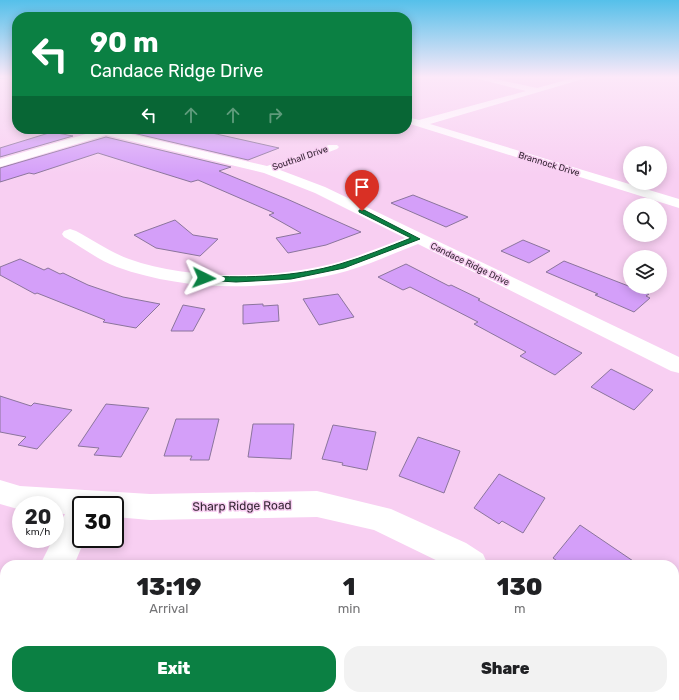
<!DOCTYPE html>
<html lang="en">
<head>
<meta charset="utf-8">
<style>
  body { margin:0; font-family:Rubik,sans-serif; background:#f2f2f2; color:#202124; height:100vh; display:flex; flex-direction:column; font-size:15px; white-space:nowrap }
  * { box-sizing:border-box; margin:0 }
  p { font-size:13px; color:#757577 }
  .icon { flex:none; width:22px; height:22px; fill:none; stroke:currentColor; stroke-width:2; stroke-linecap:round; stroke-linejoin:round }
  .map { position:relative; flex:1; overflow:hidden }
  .side { position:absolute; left:0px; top:560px; width:679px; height:140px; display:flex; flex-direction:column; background:#fff; border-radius:16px 16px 0 0; box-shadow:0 2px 10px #0003 }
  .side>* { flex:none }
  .guide { position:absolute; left:12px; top:12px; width:400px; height:122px; border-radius:16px; box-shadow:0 2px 10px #0003; background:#0b8043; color:#fff; overflow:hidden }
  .tools { position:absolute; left:623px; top:146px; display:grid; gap:8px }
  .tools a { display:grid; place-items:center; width:44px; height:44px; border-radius:50%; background:#fff; box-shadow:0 2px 10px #0003; font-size:20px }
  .speed { position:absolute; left:12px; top:496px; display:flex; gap:8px; font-size:20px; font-weight:700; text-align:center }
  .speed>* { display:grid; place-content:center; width:52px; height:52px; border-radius:50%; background:#fff; box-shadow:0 2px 10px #0003; line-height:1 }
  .speed small { font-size:10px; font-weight:400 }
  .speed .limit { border:2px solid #111; border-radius:6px; background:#fff; color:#111 }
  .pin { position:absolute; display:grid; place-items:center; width:34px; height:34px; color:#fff; margin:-41px -17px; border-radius:50% 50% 50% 0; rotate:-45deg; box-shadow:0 0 4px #0007 }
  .pin .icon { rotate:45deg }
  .me { position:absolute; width:44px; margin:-22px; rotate:93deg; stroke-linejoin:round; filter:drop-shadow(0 0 3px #0008) }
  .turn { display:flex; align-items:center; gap:14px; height:84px; padding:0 12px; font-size:18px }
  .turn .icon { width:52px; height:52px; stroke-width:2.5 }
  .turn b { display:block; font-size:28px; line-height:34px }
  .lanes { display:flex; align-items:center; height:38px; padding:0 12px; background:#0003; justify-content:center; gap:20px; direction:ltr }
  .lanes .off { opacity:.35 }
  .eta { display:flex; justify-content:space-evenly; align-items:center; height:68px; text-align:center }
  .eta b { font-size:24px; font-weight:800; line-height:28px }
  .button { display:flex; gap:8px; margin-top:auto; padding:8px 12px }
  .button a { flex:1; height:46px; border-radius:16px; background:#0b8043; color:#fff; font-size:16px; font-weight:800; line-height:46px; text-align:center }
  .button a+a { background:#f2f2f2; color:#202124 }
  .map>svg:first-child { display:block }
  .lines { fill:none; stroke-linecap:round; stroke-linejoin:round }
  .stream { fill:#1ad2ec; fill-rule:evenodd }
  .building { fill:#d49ff9; stroke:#8b759c }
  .street { fill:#fff; fill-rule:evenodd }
  .route { fill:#0b8043; stroke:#07532c }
  .labels { text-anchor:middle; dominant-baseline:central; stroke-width:3; stroke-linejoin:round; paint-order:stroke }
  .far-street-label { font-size:9px; fill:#342533; stroke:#f8cff2 }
  .near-street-label { font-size:12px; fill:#342533; stroke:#f8cff2 }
</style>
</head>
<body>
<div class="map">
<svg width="679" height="700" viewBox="0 0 679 700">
  <rect width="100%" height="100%" fill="#f8cff2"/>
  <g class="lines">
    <polygon class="stream" points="0,77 17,77 0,79"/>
  </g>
  <g class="building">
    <polygon points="116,129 194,129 279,148 248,160"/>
    <polygon points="52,132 73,136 0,157 0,148"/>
    <polygon points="106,137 231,167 219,171 287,199 361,232 326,245 288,253 276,238 301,233 269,215 274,213 198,180 191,182 98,153 34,174 29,173 0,182 0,168"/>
    <polygon points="413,195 468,217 446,227 391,203"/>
    <polygon points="175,220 193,235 218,239 200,256 156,248 134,235"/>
    <polygon points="523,240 550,251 529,263 501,251"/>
    <polygon points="20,259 44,270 48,268 60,274 63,273 88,285 123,297 160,304 136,328 103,322 105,320 37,293 35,294 0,275 0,267"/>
    <polygon points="564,261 649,294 646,296 650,298 634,312 595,295 598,294 546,272"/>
    <polygon points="406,264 449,286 451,285 480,299 478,300 582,353 555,375 520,356 526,352 474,324 478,322 410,287 403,290 378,277"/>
    <polygon points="338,294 354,317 319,325 303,299"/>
    <polygon points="263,304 263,306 278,305 279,321 243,324 243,305"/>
    <polygon points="183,305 205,309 193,331 171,331"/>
    <polygon points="611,369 653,390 634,410 591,387"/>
    <polygon points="0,396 31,406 34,403 72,410 37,449 18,445 26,437 0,432"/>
    <polygon points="106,404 149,408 121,457 94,455 99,448 78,446"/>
    <polygon points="176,419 219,419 209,460 190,460 192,456 164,456"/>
    <polygon points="253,424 294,424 291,459 248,457"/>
    <polygon points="333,425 376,432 367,470 342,465 343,463 322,459"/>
    <polygon points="418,437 460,451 444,493 399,476"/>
    <polygon points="499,474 545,498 523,533 502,521 499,524 474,508"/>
    <polygon points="580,525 639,565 563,565 553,558"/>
  </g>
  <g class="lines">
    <g class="street">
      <polygon points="471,77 486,77 537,88 577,77 590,77 430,124 679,199 679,208 407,123 407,117 419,120 526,91"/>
      <path d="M90,129H109L267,166L329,145H337L339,147L337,149L280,170L325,187L679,357V373L671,371L418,244C394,253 371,264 347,271C274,291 189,293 117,267C98,260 82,247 64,237L62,234L64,231L70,229L76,231C93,240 110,252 129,259C191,281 276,279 339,262C362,255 383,246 405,238L315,193L264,173L106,135L0,167V159L93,132Z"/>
      <polygon points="0,480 20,486 150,494 317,491 391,509 466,543 483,554 488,565 446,565 374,530 317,517 150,520 115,517 115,505 81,505 81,539 85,539 74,565 40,565 53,539 55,539 55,534 65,514 55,513 55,505 21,505 21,510 0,504"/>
      <polygon points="5,662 5,695 19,695 17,700 0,700 0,665"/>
      <polygon points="589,695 631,695 633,700 591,700"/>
    </g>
  </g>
  <linearGradient id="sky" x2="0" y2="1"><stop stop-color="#55c0ea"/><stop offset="0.44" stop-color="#fce9f9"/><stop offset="1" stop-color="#fce9f9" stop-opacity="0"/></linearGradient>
  <rect width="679" height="175" fill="url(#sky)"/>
  <path class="route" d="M359,210H364L420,239L344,268L291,279L236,282L204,280L200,278L204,276C249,278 296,277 340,264C364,257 388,247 411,238L359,212Z"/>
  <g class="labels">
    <g class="far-street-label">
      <text transform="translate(300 158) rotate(-19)">Southall Drive</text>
      <text transform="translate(549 164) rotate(17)">Brannock Drive</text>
      <text transform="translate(470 264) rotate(26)">Candace Ridge Drive</text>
    </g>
    <g class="near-street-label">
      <text transform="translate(242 506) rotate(-1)">Sharp Ridge Road</text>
    </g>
  </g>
</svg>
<div class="tools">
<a><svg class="icon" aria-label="sound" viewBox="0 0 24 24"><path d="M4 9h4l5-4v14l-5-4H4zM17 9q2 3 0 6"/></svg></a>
<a><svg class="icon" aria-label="search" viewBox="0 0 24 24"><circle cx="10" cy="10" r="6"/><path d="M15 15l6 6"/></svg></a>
<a><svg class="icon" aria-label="layers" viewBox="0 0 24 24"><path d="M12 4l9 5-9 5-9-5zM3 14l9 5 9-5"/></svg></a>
</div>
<div class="speed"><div>20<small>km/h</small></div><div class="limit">30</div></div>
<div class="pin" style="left:362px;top:211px;background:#d93025"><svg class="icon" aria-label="arrive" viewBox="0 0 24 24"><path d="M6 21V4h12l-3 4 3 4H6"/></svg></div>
<svg class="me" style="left:204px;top:278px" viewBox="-20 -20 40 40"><path d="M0-17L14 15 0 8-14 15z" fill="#0b8043" stroke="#fff" stroke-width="4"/></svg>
<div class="guide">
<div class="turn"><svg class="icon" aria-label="left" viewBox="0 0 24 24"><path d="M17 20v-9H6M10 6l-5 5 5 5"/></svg><div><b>90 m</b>Candace Ridge Drive</div></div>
<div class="lanes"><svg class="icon" aria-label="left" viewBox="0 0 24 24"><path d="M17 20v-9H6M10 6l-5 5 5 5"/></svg><svg class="icon off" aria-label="ahead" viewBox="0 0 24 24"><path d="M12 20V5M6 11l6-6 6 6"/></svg><svg class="icon off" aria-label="ahead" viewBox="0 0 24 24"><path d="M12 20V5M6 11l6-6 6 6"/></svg><svg class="icon off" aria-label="right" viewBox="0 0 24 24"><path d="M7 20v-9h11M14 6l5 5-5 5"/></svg></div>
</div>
<section class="side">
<div class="eta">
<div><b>13:19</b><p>Arrival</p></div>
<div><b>1</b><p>min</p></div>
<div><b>130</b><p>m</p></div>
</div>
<div class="button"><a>Exit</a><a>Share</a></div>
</section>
</div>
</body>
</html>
